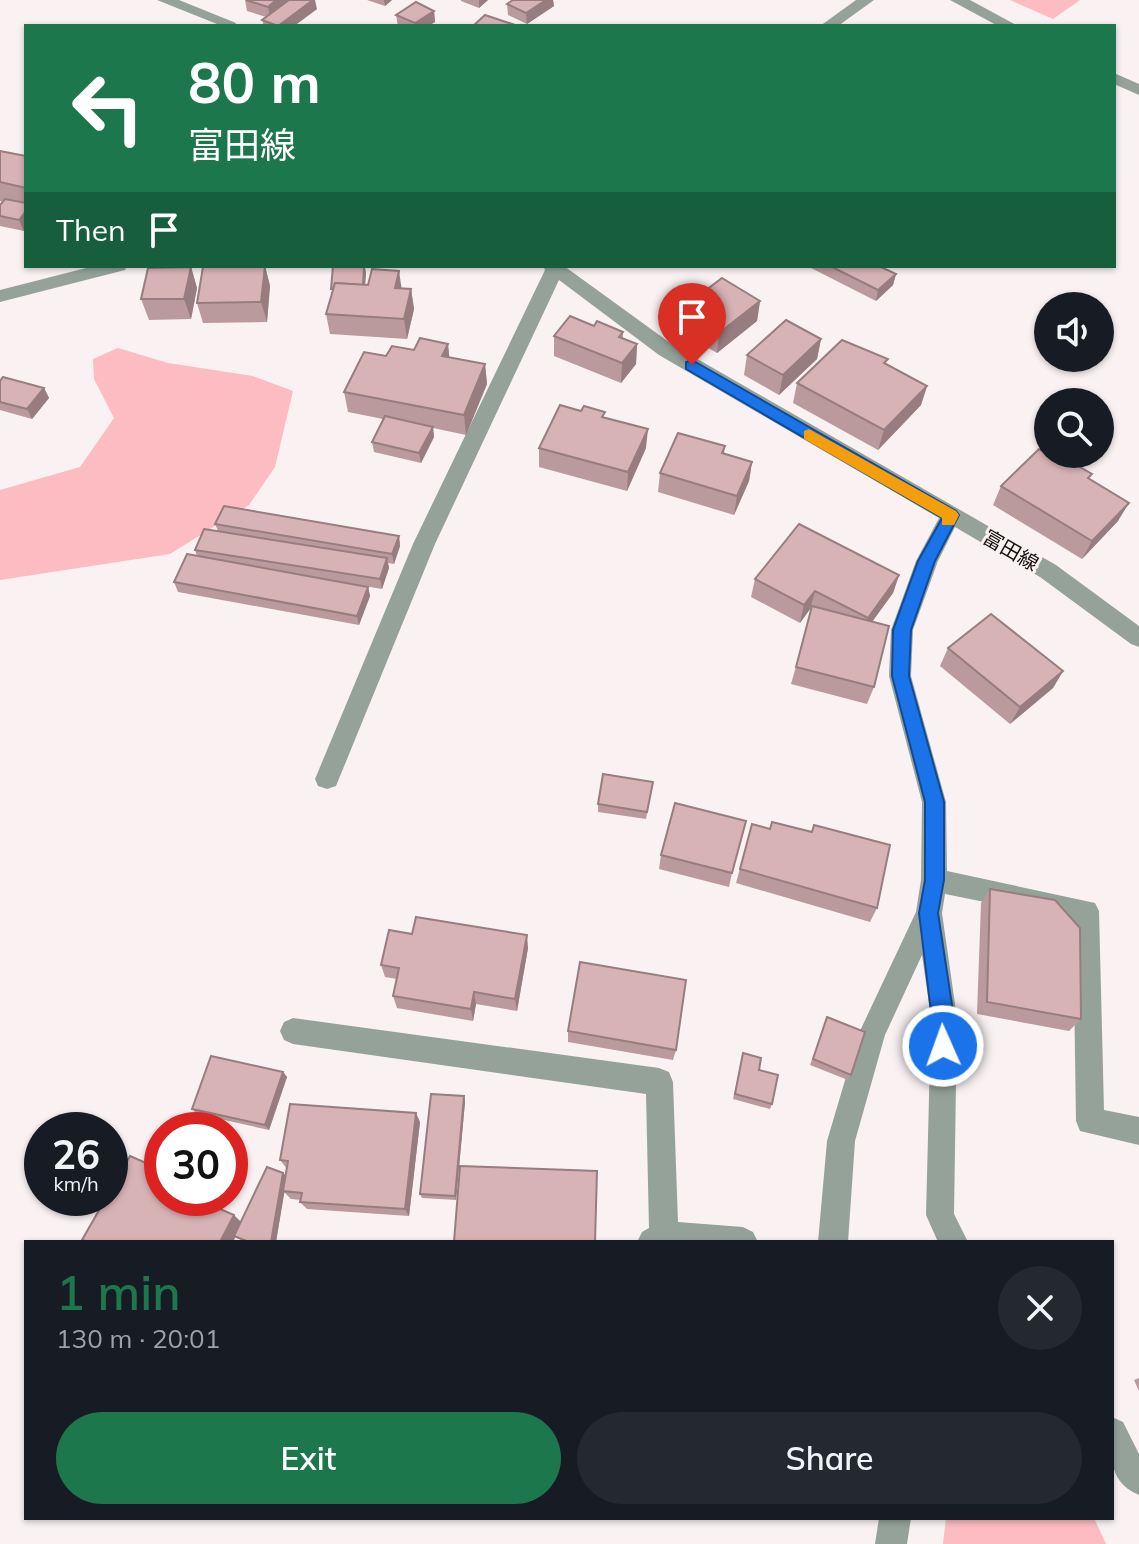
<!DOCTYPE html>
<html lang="en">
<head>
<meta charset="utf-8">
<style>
  body { margin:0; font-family:Mulish,"Noto Sans JP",sans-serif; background:#242831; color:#f1f3f6; height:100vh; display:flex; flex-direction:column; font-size:30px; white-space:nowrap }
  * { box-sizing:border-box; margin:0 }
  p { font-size:26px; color:#9ea1a6 }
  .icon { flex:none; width:44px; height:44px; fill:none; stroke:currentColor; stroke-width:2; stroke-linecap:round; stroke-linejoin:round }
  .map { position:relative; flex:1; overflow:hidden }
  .drawer { position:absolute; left:24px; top:1240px; width:1090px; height:280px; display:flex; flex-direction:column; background:#171b24; border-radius:0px; box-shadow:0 2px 6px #0004 }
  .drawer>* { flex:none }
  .banner { position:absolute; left:24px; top:24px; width:1092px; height:244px; border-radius:0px; box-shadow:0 2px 6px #0004; background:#1d774c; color:#fff; overflow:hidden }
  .fabs { position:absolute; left:1034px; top:292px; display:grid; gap:16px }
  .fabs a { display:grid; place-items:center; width:80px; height:80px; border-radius:50%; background:#171b24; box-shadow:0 2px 6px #0004; font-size:40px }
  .speed { position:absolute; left:24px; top:1112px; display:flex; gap:16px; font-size:40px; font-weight:700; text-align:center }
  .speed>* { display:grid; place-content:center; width:104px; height:104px; border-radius:50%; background:#171b24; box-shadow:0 2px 6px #0004; line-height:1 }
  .speed small { font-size:20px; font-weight:400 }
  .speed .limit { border:12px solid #d22; background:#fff; color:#111 }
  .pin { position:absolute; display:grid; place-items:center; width:68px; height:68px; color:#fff; margin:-82px -34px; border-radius:50% 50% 50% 0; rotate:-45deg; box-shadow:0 0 8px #0007 }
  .pin .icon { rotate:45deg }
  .me { position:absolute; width:88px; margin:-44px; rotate:358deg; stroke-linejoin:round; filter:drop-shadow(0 0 6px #0008) }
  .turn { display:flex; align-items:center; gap:28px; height:168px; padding:0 32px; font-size:36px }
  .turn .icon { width:104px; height:104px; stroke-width:2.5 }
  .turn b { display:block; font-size:56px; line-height:68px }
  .then { display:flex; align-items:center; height:76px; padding:0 32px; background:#0003; gap:16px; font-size:30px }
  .round { display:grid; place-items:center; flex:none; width:84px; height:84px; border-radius:42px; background:#242831 }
  .headline { display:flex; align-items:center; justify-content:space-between; height:136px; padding:0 32px }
  h1 { font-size:48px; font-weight:600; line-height:60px; color:#1d774c }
  .primary-button { display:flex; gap:16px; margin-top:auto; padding:16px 32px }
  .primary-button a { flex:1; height:92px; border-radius:48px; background:#1d774c; color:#fff; font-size:32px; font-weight:600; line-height:92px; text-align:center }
  .primary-button a+a { background:#242831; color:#f1f3f6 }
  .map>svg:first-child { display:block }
  .green { fill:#fcbcc1 }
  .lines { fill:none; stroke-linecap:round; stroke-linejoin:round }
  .minor { fill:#95a29a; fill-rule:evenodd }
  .wall { fill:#ba9a9d }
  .shaded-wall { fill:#977d7f }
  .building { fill:#d8b3b6; stroke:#977d7f; stroke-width:2 }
  .route { fill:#1a73e8; stroke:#114b97; stroke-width:2 }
  .slow { fill:#f59e0b }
  .labels { text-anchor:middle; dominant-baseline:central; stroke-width:6; stroke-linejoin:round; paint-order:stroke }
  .street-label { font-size:20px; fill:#190c0d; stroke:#faf2f2 }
</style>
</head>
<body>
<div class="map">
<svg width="1139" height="1544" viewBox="0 0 1139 1544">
  <rect width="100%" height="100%" fill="#faf2f2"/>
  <g class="green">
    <polygon points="1010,0 1080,0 1053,19"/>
    <polygon points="118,348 168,363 253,376 293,391 275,467 249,505 170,554 0,580 0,490 80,467 114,418 94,379 93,359"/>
    <polygon points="946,1518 1094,1518 1106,1544 943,1544"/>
  </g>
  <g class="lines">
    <g class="minor">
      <polygon points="157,0 179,0 236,23 234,26 222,26"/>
      <polygon points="856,0 874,0 838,26 820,26"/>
      <polygon points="950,0 970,0 1018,26 998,26"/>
      <polygon points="1114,73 1139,84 1139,95 1114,84"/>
      <polygon points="94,266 127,266 125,270 0,302 0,290"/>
      <polygon points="543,266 564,266 673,345 1056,565 1139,626 1139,647 1131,644 1040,577 955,527 938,561 913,630 911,676 946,802 947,871 1095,903 1099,911 1104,1110 1139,1117 1139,1145 1080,1131 1076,1121 1073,920 945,894 942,913 957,1018 954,1214 968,1242 938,1242 926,1215 931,1018 922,955 885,1035 855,1141 848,1242 818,1242 827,1141 859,1033 916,912 921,880 922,802 889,676 891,630 916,561 939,518 659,355 559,280 435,544 336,786 327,789 318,786 315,779 413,544 545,270"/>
      <polygon points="293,1018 659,1068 669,1072 673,1082 678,1222 743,1227 753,1232 758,1242 637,1242 642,1232 649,1228 646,1094 293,1044 284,1040 280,1031 284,1022"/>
      <path d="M1112,1417L1123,1422L1139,1454V1495C1104,1480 1112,1449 1112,1417Z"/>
      <polygon points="879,1518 911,1518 907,1544 875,1544"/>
    </g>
  </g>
  <g class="wall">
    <polygon points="245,0 317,9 294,26 264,26 262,20 266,17 247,11"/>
    <polygon points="367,0 392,0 385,6"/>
    <polygon points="461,0 488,0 479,8 461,1"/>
    <polygon points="513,0 553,0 554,6 527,24 508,15 507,4"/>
    <polygon points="434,11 435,22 428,26 398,26 396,15"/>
    <polygon points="0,151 26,156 26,228 24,231 0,226 0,205 3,202 0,201"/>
    <polygon points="265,266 270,286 267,322 203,323 197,303"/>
    <polygon points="333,266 365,266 366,273 365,285 411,289 414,309 407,339 330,334 326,314 332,293"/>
    <polygon points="811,266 879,266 896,274 893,285 876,301 811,268"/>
    <polygon points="191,267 197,288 191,319 149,320 141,299"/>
    <polygon points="760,301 757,321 717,353 678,330 680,310"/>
    <polygon points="594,326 623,332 623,338 637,344 636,364 621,383 554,356 554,336"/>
    <polygon points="821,339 817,359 779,395 744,375 747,355"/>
    <polygon points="448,344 449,357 485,364 487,384 466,435 433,428 434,437 421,463 374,452 372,442 383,419 348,412 344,392 386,356"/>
    <polygon points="886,365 927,386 921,405 878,450 793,403 797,383"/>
    <polygon points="0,381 44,388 49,398 32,419 0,410"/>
    <polygon points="605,418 646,448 627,491 539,467 539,448"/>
    <polygon points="725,446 724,454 752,462 749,481 734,515 658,492 660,473"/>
    <polygon points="1089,479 1118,521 1082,559 993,505 1001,486"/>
    <polygon points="215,524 399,536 400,546 394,564 388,563 389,568 382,589 364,586 368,587 370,596 359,625 178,592 174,582 197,556 195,550 218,531"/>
    <polygon points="899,575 893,593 872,621 874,687 867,704 791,684 812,610 810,609 800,623 751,597 755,579"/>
    <polygon points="948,648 1063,671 1053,688 1010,724 940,666"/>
    <polygon points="653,782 646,819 598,812 598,804"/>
    <polygon points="752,824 770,829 811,832 814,825 877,908 870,922 736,883"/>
    <polygon points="661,855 732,873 729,887 659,869"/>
    <polygon points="990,889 1081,1019 1069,1031 977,1014 981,903"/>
    <polygon points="412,934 528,948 517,1011 476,1004 473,1021 397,1008 393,996 397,979 385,977 381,965"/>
    <polygon points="827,1017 851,1075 848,1080 810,1065"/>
    <polygon points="568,1031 676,1050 673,1060 568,1042"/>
    <polygon points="743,1053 759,1070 772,1104 770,1109 733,1099"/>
    <polygon points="283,1072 287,1077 269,1130 197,1114 192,1109"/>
    <polygon points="464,1096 465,1102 456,1200 422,1198 420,1194"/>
    <polygon points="420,1122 409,1216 307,1209 300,1202 301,1200 291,1199 284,1192 276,1242 245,1242 235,1237 233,1242 87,1242 162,1198 241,1221 283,1173 286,1176 287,1169 280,1160"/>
    <polygon points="1139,1378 1139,1391 1134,1380"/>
  </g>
  <g class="shaded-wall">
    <polygon points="276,0 290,0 270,18 268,7"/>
    <polygon points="313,0 315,0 317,9 294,26 278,26"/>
    <polygon points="384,0 392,0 385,6"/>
    <polygon points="479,0 488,0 479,8"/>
    <polygon points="546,0 553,0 554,6 527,24 526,13"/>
    <polygon points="434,11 435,22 428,26 415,26 415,23"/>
    <polygon points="26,211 26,228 24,231 19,220"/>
    <polygon points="265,266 270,286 267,322 261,302"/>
    <polygon points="364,266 366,273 364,299 362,288"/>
    <polygon points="191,267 197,288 191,319 184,299"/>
    <polygon points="399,271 402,291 395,288"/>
    <polygon points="896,274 893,285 876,301 878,290"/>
    <polygon points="411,289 414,309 407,339 404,319"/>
    <polygon points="760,301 757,321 717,353 719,333"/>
    <polygon points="821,339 817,359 779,395 783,375"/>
    <polygon points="448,344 450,364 442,356"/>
    <polygon points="637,344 636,364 621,383 622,363"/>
    <polygon points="485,364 487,384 466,435 464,415"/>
    <polygon points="927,386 921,405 878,450 884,430"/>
    <polygon points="44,388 49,398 32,419 27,409"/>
    <polygon points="433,427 434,437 421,463 419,453"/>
    <polygon points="648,429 646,448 627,491 628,472"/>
    <polygon points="752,462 749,481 734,515 737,496"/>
    <polygon points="1129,503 1118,521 1082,559 1092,541"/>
    <polygon points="399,536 400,546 394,564 392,554"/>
    <polygon points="387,558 389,568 382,589 380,579"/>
    <polygon points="899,575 893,593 862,636 868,618"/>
    <polygon points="368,587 370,596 359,625 357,616"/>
    <polygon points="815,591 810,609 800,623 804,605"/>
    <polygon points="1063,671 1053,688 1010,724 1020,707"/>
    <polygon points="527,935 528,948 517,1011 515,999"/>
    <polygon points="474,992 476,1004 473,1021 471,1009"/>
    <polygon points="283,1072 287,1077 269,1130 265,1125"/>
    <polygon points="464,1096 465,1102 456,1200 455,1196"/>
    <polygon points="416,1113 420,1122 409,1216 405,1209"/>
    <polygon points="283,1173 287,1177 276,1242 271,1242"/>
    <polygon points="234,1215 242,1223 233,1242 220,1242"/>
  </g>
  <g class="building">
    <polygon points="246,0 276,0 268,7"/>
    <polygon points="289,0 313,0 278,26 262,20"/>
    <polygon points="513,0 546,0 526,13 507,4"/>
    <polygon points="416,2 434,11 415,23 396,15"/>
    <polygon points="485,15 518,26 473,26"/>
    <polygon points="0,151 26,156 26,188 0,182"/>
    <polygon points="5,199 26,203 26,211 19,220 0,216 0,205"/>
    <polygon points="265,266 261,302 197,303 203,267"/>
    <polygon points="333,266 364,266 363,285 335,283 333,289 331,289"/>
    <polygon points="830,266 879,266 896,274 878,290"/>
    <polygon points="191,267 184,299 141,299 148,268"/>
    <polygon points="372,269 399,271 395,288 411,289 404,319 326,314 335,283 368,285"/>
    <polygon points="722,278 760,301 719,333 680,310"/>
    <polygon points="570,316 594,326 597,321 623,332 619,337 637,344 622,363 554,336"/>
    <polygon points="786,320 821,339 783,375 747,355"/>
    <polygon points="420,338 448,344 442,356 485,364 464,415 344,392 364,352 386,356 392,346 414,350"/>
    <polygon points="842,340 888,359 884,363 927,386 884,430 797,383"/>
    <polygon points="3,377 44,388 27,409 0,402 0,381"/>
    <polygon points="560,405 581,411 584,406 605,412 602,417 648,429 628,472 539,448"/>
    <polygon points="385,416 433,427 419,453 372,442"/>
    <polygon points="678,433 725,446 722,453 752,462 737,496 660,473"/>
    <polygon points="1039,449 1067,465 1071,462 1092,474 1088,478 1129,503 1092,541 1001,486"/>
    <polygon points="224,506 399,536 392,554 215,524"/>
    <polygon points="799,524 899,575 868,618 815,591 804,605 755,579"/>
    <polygon points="204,529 387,558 380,579 195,550"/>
    <polygon points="187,554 368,587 357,616 174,582"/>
    <polygon points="812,606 889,626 874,687 796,667"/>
    <polygon points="991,614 1063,671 1020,707 948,648"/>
    <polygon points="603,774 653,782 647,812 598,804"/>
    <polygon points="675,803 746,821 732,873 661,855"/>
    <polygon points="772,822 812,832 814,825 890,845 877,908 740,869 752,824 770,829"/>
    <polygon points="990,889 1055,900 1080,928 1081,1019 987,1002"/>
    <polygon points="416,917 527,935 515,999 474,992 471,1009 393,996 399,968 381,965 389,930 412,934"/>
    <polygon points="580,962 686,980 676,1050 568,1031"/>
    <polygon points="827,1017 865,1032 851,1075 813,1059"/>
    <polygon points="743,1053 761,1058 759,1070 778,1075 772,1104 735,1094"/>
    <polygon points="211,1056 283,1072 265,1125 192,1109"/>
    <polygon points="431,1094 464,1096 455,1196 420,1194"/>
    <polygon points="290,1104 416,1113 405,1209 300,1202 302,1193 283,1191 288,1161 280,1160"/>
    <polygon points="130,1156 162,1170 162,1173 157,1181 162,1183 162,1198 195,1198 234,1215 220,1242 88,1242 82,1240 106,1198 110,1198 110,1191"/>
    <polygon points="460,1166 597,1171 595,1242 454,1242"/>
    <polygon points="267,1167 283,1173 271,1242 249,1242 234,1236"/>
  </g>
  <polygon class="route" points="692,360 956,511 959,515 935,561 911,630 909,676 944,802 944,880 938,913 954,1018 951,1053 943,1056 936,1053 919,913 925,880 925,802 892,676 893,630 918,561 942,518 686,369 686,362"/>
  <polygon class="slow" points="809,429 956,511 959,515 954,525 942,525 942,518 804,439 804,431"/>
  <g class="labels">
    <g class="street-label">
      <text transform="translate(1011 550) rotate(30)">富田線</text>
    </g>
  </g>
</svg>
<div class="fabs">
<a><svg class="icon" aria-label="sound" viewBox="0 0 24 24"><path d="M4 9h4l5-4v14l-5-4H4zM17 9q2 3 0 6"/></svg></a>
<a><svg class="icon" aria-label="search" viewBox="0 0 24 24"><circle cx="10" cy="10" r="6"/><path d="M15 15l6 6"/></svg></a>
</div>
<div class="speed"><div>26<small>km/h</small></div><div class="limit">30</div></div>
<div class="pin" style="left:692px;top:365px;background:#d93025"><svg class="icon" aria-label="arrive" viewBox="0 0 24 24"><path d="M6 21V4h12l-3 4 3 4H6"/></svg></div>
<svg class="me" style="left:943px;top:1046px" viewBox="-20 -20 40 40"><circle r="17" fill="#1a73e8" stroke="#fff" stroke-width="3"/><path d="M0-11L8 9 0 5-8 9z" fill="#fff"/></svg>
<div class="banner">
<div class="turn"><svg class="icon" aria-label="left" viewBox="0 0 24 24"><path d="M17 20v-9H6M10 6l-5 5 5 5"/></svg><div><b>80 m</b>富田線</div></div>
<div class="then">Then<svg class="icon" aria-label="arrive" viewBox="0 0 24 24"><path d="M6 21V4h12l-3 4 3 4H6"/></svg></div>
</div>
<section class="drawer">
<div class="headline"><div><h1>1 min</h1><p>130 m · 20:01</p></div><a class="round"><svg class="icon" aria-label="close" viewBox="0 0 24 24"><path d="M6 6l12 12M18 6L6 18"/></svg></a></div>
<div class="primary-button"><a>Exit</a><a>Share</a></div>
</section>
</div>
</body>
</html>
